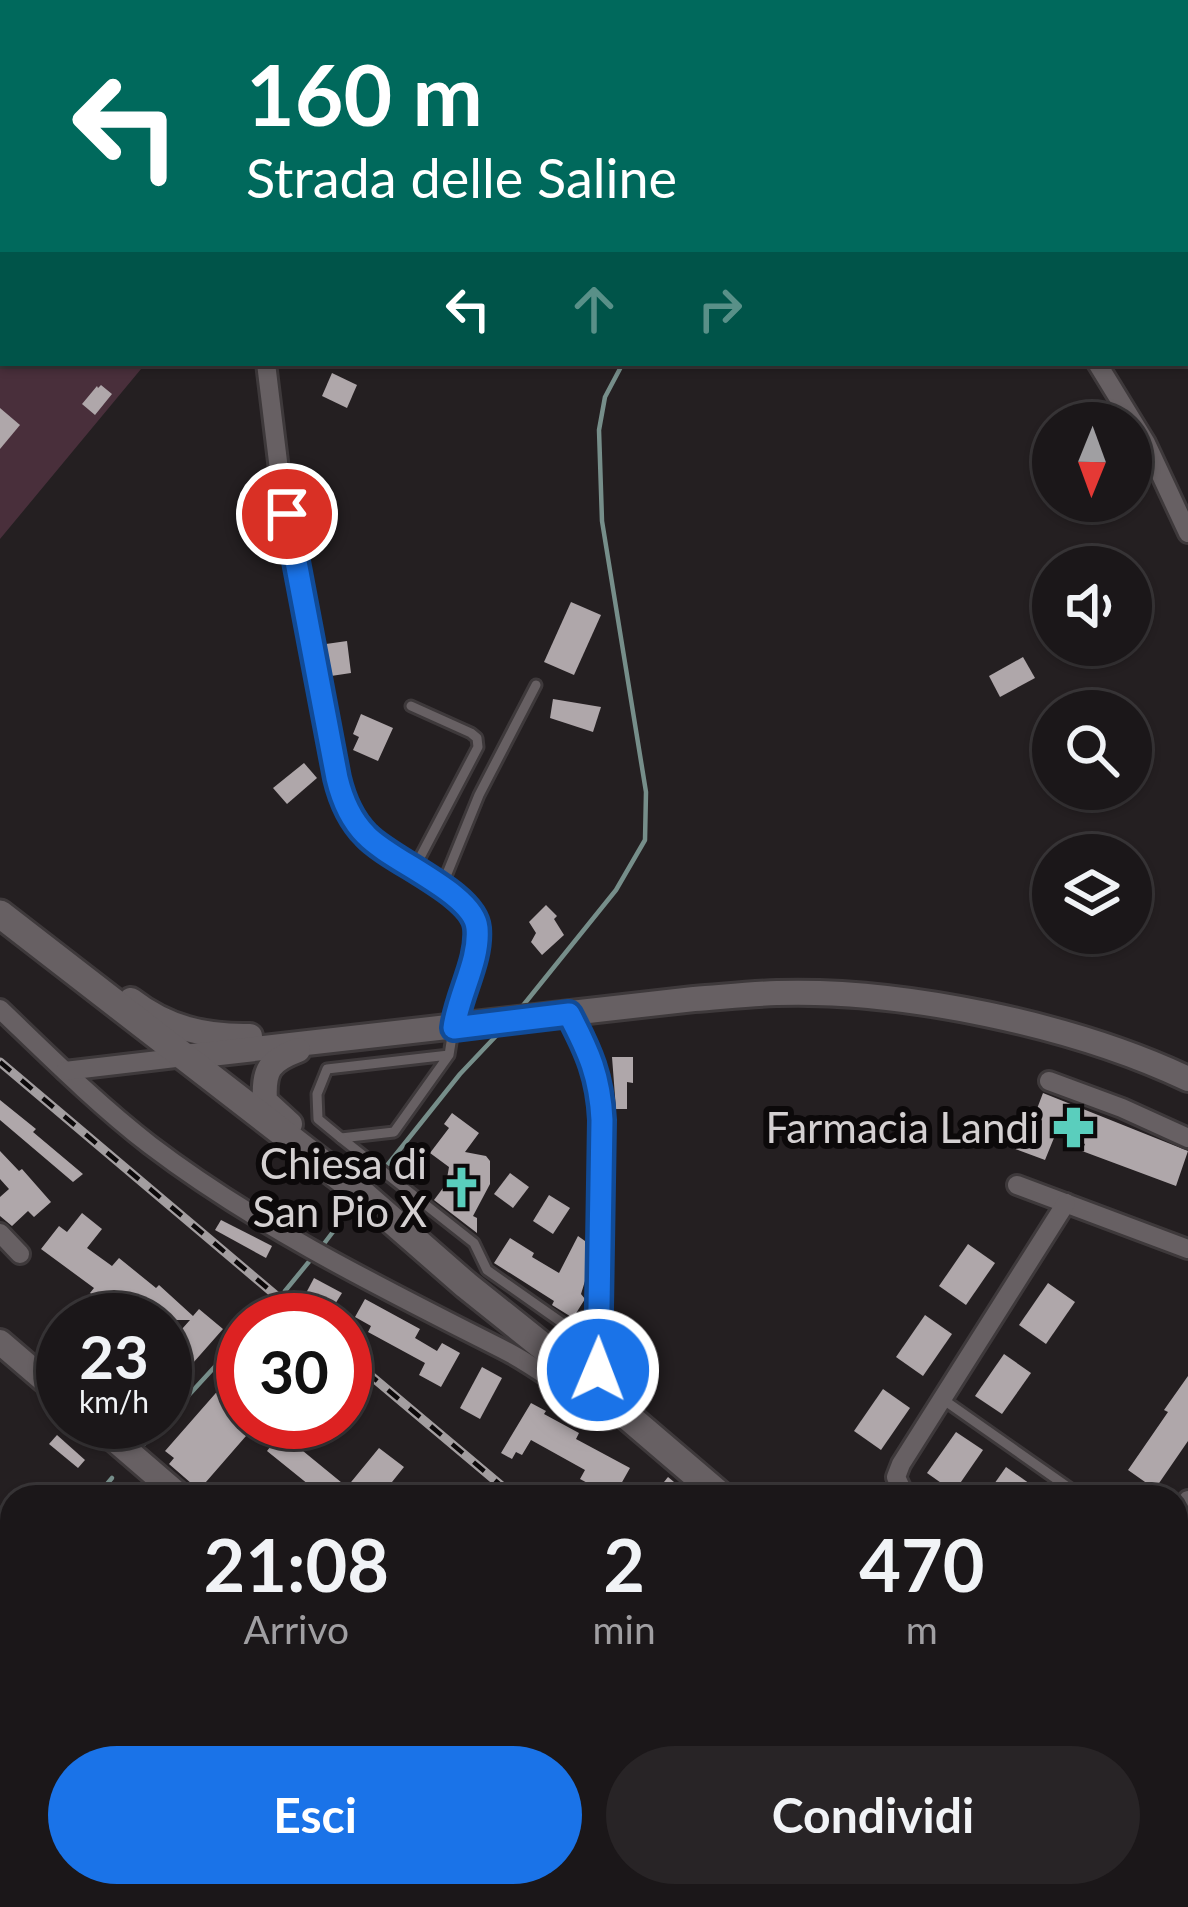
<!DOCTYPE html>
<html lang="it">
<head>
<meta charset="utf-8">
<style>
  body { margin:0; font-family:Lato,sans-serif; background:#282426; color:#f1f3f6; height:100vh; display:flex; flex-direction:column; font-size:45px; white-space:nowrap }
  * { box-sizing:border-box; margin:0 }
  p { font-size:39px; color:#a09fa2 }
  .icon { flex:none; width:66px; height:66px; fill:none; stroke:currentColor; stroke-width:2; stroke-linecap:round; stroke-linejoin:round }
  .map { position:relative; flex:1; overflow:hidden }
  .sheet { position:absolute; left:0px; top:1485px; width:1188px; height:423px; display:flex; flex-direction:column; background:#1b1719; border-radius:36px 36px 0 0; box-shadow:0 3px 9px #0004,0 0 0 3px #393638 }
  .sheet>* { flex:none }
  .top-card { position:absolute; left:0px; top:0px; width:1188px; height:366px; box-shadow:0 3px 9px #0004,0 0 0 3px #393638; background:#00695c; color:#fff; overflow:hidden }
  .needle { width:78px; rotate:181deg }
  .tools { position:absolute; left:1032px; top:402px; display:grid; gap:24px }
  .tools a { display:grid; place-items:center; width:120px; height:120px; border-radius:50%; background:#1b1719; box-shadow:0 3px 9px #0004,0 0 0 3px #393638; font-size:60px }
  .speed { position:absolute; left:36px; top:1293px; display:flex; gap:24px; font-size:60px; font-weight:700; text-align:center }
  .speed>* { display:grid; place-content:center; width:156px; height:156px; border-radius:50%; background:#1b1719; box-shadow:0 3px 9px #0004,0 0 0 3px #393638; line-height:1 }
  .speed small { font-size:30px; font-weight:400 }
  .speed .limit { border:18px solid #d22; background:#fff; color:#111 }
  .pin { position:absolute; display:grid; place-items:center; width:102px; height:102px; color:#fff; margin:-51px; border:6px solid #fff; border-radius:50%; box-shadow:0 3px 12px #0007 }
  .me { position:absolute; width:132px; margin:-66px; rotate:1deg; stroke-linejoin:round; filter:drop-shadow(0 0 9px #0008) }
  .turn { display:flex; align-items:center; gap:42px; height:252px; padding:0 48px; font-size:54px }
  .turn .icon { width:156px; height:156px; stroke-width:2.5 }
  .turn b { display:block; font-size:84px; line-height:102px }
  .lanes { display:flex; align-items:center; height:114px; padding:0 48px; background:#0003; justify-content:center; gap:60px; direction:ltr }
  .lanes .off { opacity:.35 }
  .eta { display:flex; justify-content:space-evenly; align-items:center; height:204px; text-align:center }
  .eta b { font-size:72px; font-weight:700; line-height:84px }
  .primary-button { display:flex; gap:24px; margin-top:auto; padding:24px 48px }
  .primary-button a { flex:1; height:138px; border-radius:72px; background:#1a73e8; color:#fff; font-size:48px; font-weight:700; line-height:138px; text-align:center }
  .primary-button a+a { background:#282426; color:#f1f3f6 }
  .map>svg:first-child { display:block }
  .green { fill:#492f3b }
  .water { fill:#4d716b; stroke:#768e8a; stroke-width:3 }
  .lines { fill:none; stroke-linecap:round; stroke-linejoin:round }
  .stream { stroke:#768e8a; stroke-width:4.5 }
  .building { fill:#afa7aa }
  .service-casing { stroke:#3e393b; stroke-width:15 }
  .minor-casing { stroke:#3e393b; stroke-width:24 }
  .tertiary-casing { stroke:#3e393b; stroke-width:30 }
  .secondary-casing { stroke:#3e393b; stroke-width:33 }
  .path { stroke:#686365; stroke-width:3; stroke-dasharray:12 6; stroke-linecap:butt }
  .service { stroke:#676063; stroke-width:9 }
  .minor { stroke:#676063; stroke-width:18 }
  .tertiary { stroke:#676063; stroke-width:24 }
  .secondary { stroke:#676063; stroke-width:27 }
  .rail-casing { stroke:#a39ea0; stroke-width:9 }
  .rail { stroke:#0c090a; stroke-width:4.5; stroke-dasharray:14; stroke-linecap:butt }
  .route-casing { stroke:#114b97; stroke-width:30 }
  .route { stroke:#1a73e8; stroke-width:21 }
  .labels { text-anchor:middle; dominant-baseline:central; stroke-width:12; stroke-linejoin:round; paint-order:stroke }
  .poi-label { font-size:42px; fill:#d4d0d1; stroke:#0c090a; text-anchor:end }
</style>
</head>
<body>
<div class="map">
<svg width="1188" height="1907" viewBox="0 0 1188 1907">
  <rect width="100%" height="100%" fill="#241f21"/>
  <g class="green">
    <polygon points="3,287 3,363 146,363 0,539 0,291"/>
    <polygon points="669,1896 950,1896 957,1901 952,1907 682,1907"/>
  </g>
  <polygon class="water" points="0,1545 12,1556 12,1896 403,1896 416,1907 0,1907"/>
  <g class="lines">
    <g class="stream">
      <polyline points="704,3 710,0"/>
      <polyline points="521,1008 616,890 645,840 646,792 602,521 599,430 605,397 623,363"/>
      <polyline points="385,1168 460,1074 496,1036"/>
      <polyline points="323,1245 345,1216"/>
      <polyline points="285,1291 312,1258"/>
      <polyline points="258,1320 260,1319"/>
      <polyline points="165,1421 243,1336"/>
      <polyline points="142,1446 164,1422"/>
      <polyline points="96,1497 112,1478"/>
    </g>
  </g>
  <g class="building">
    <polygon points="332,373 357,385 347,408 322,396"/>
    <polygon points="101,385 112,394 95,415 82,404 97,386 98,388"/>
    <polygon points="0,408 20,425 0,449"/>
    <polygon points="571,602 601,615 574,675 544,662"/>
    <polygon points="347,641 351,673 331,676 326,644"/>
    <polygon points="1023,657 1035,678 1000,697 989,676"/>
    <polygon points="553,699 601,707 593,732 550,718"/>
    <polygon points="361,714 393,728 378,761 353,750 359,737 353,734"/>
    <polygon points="304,763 317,778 287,804 273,788"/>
    <polygon points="546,905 557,916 554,919 564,935 542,955 531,942 536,933 529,922"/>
    <polygon points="612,1057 633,1057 633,1083 627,1082 627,1109 616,1109"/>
    <polygon points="1043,1093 1188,1151 1176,1186 1082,1151 1085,1144 1056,1133 1045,1160 1007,1146 1013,1130 1027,1135"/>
    <polygon points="0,1100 36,1129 33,1132 83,1174 73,1182 0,1120"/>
    <polygon points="452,1113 479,1133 465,1152 486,1156 490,1161 490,1184 473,1216 477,1218 477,1233 434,1200 446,1184 449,1167 430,1153 449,1128 444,1124"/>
    <polygon points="0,1151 19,1171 22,1169 51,1202 34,1217 28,1211 12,1226 0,1216 0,1197 9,1189 0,1179"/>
    <polygon points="510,1173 529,1187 513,1208 494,1194"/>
    <polygon points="549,1195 570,1208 553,1234 533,1221"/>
    <polygon points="82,1213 102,1229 87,1248 112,1266 119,1258 156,1288 159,1285 193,1316 199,1309 223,1329 178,1380 165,1368 165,1348 190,1320 123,1320 90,1293 94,1288 41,1249 59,1226 67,1232"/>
    <polygon points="221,1220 272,1246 266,1258 215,1230"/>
    <polygon points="578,1236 585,1241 585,1281 581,1294 585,1299 573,1318 552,1305 554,1301 494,1263 510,1238 534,1253 532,1257 559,1273"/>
    <polygon points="968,1244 995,1263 966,1305 939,1286"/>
    <polygon points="314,1278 342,1293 332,1309 305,1295"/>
    <polygon points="1048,1283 1075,1302 1046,1344 1019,1325"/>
    <polygon points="365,1299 420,1329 415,1338 437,1351 442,1343 460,1353 441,1387 419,1375 425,1363 368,1332 371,1326 355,1317"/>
    <polygon points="925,1315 952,1334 923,1376 896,1357"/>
    <polygon points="1004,1354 1031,1373 1002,1414 975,1396"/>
    <polygon points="243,1362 243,1433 246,1436 199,1490 169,1464 174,1458 165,1451"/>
    <polygon points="482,1367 502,1378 480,1419 460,1408"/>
    <polygon points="1188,1376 1188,1441 1155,1489 1128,1470 1168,1412 1164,1410"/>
    <polygon points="883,1389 910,1408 881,1450 854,1431"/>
    <polygon points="531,1403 546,1411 544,1414 579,1433 576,1439 630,1468 621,1484 629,1489 624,1497 587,1497 593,1486 580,1479 585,1470 531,1440 522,1455 516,1452 512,1459 501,1453"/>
    <polygon points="956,1432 983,1450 954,1492 927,1473"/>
    <polygon points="281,1433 347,1487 379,1448 404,1467 380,1497 324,1497 267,1451"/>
    <polygon points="57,1435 85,1460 78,1468 49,1444"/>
    <polygon points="1006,1467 1033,1486 1025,1497 985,1497"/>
    <polygon points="668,1477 692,1497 657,1497 660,1487"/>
    <polygon points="1188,1549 1188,1614 1176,1631 1176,1566"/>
    <polygon points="1176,1723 1188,1732 1188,1767 1176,1758"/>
    <polygon points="1176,1831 1188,1842 1188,1875 1176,1864"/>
  </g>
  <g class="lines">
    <defs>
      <g id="service">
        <polyline points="411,706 471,733 477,738 478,747 414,869"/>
        <polyline points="442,886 479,795 536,685"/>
        <polyline points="449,1055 327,1069 317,1094 318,1119 341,1138 394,1132 449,1055 453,1030"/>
        <polyline points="341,1138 474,1243 487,1270 598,1348"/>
        <polyline points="941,1398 1082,1497"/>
        <polyline points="875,1896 889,1907"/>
      </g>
      <g id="minor">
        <polyline points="893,0 895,3"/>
        <polyline points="235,3 236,0"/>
        <polyline points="0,287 3,284"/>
        <path d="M266,363L279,470L337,778C342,799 350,819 366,835C390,860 474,893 477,928C480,961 458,995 454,1027"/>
        <polyline points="1097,363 1146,443 1188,533"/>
        <path d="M0,1009C48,1055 97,1104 150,1145C259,1228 386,1290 508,1352C546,1372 578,1402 618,1417"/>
        <polyline points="569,1014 590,1054 600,1086 598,1370 591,1385"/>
        <polyline points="65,1071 184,1057"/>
        <polyline points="1049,1081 1122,1108 1188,1138"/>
        <polyline points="1017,1185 1188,1249"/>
        <polyline points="0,1233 20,1254"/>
        <polyline points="912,1497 902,1490 896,1477 901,1464 1066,1203"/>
        <polyline points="1176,1518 1188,1500"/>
        <polyline points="1176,1695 1188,1703"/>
      </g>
      <g id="tertiary">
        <path d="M131,1000C167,1028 205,1037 250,1036"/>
        <path d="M184,1057L694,999C722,997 749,994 777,993C903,989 1074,1025 1188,1079"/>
        <path d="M290,1124L265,1101C263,1070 269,1061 298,1050"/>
        <polyline points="0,1342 63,1396"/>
        <polyline points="94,1422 181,1497"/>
        <polyline points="648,1896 660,1907"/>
        <polyline points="969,1907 979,1896"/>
      </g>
      <g id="secondary">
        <polyline points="0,914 363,1195 466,1285 591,1385 722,1497"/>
        <polyline points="1176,1890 1188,1901"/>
      </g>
    </defs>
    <use href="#service" class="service-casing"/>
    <use href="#minor" class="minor-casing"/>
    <use href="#tertiary" class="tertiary-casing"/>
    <use href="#secondary" class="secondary-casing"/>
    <g class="path">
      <polyline points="64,1422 76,1433"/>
      <polyline points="618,1896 630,1907"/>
    </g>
    <use href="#service" class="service"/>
    <use href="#minor" class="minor"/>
    <use href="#tertiary" class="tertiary"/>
    <use href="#secondary" class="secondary"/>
    <defs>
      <g id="rail">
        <polyline points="0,1062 305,1320"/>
        <polyline points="345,1354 515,1497"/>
        <polyline points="967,1896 980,1907"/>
      </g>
    </defs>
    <use href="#rail" class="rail-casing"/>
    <use href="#rail" class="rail"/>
  </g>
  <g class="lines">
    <defs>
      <path id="route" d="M287,514L337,778C342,799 350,819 366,835C390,861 474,893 477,928C480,961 458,995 454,1028L569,1014C589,1052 600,1077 602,1120L598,1370"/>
    </defs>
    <use href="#route" class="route-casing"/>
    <use href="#route" class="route"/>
  </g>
  <defs>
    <symbol id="pharmacy-bare" viewBox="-9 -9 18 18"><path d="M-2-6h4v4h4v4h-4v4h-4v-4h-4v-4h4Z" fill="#5acebd" stroke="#0c090a" stroke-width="2.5" paint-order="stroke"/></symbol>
    <symbol id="church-bare" viewBox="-9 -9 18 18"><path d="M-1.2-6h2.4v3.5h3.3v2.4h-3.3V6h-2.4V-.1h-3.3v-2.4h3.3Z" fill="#5acebd" stroke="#0c090a" stroke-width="2.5" paint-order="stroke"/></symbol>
  </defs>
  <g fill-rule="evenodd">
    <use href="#pharmacy-bare" x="1044" y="1098" width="59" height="59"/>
    <use href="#church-bare" x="432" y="1158" width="59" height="59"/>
  </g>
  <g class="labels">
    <g class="poi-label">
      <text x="1039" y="1127">Farmacia Landi</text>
      <text x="427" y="1163">Chiesa di<tspan x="427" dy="48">San Pio X</tspan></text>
    </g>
  </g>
</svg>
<div class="tools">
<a><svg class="needle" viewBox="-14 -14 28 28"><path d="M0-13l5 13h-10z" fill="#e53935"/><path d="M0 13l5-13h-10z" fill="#a09fa2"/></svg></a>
<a><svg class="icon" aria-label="sound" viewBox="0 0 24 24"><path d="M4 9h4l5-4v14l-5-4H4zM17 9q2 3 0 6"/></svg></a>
<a><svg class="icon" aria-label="search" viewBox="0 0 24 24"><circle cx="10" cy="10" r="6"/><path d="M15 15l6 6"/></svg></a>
<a><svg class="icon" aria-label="layers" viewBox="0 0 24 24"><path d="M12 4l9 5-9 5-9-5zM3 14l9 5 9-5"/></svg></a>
</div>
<div class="speed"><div>23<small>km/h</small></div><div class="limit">30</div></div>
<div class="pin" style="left:287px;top:514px;background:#d93025"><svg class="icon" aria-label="arrive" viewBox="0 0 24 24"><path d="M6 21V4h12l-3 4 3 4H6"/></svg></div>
<svg class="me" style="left:598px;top:1370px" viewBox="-20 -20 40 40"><circle r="17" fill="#1a73e8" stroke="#fff" stroke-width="3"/><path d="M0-11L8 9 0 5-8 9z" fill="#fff"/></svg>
<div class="top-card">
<div class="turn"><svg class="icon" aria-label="left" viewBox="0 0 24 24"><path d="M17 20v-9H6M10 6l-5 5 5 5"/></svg><div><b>160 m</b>Strada delle Saline</div></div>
<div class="lanes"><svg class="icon" aria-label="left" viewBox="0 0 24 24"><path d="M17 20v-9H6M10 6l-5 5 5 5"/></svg><svg class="icon off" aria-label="ahead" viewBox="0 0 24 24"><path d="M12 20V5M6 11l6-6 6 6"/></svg><svg class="icon off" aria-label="right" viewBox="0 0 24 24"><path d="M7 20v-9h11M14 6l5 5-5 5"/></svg></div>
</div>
<section class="sheet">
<div class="eta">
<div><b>21:08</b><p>Arrivo</p></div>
<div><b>2</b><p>min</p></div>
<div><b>470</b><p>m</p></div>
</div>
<div class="primary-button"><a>Esci</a><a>Condividi</a></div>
</section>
</div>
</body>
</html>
